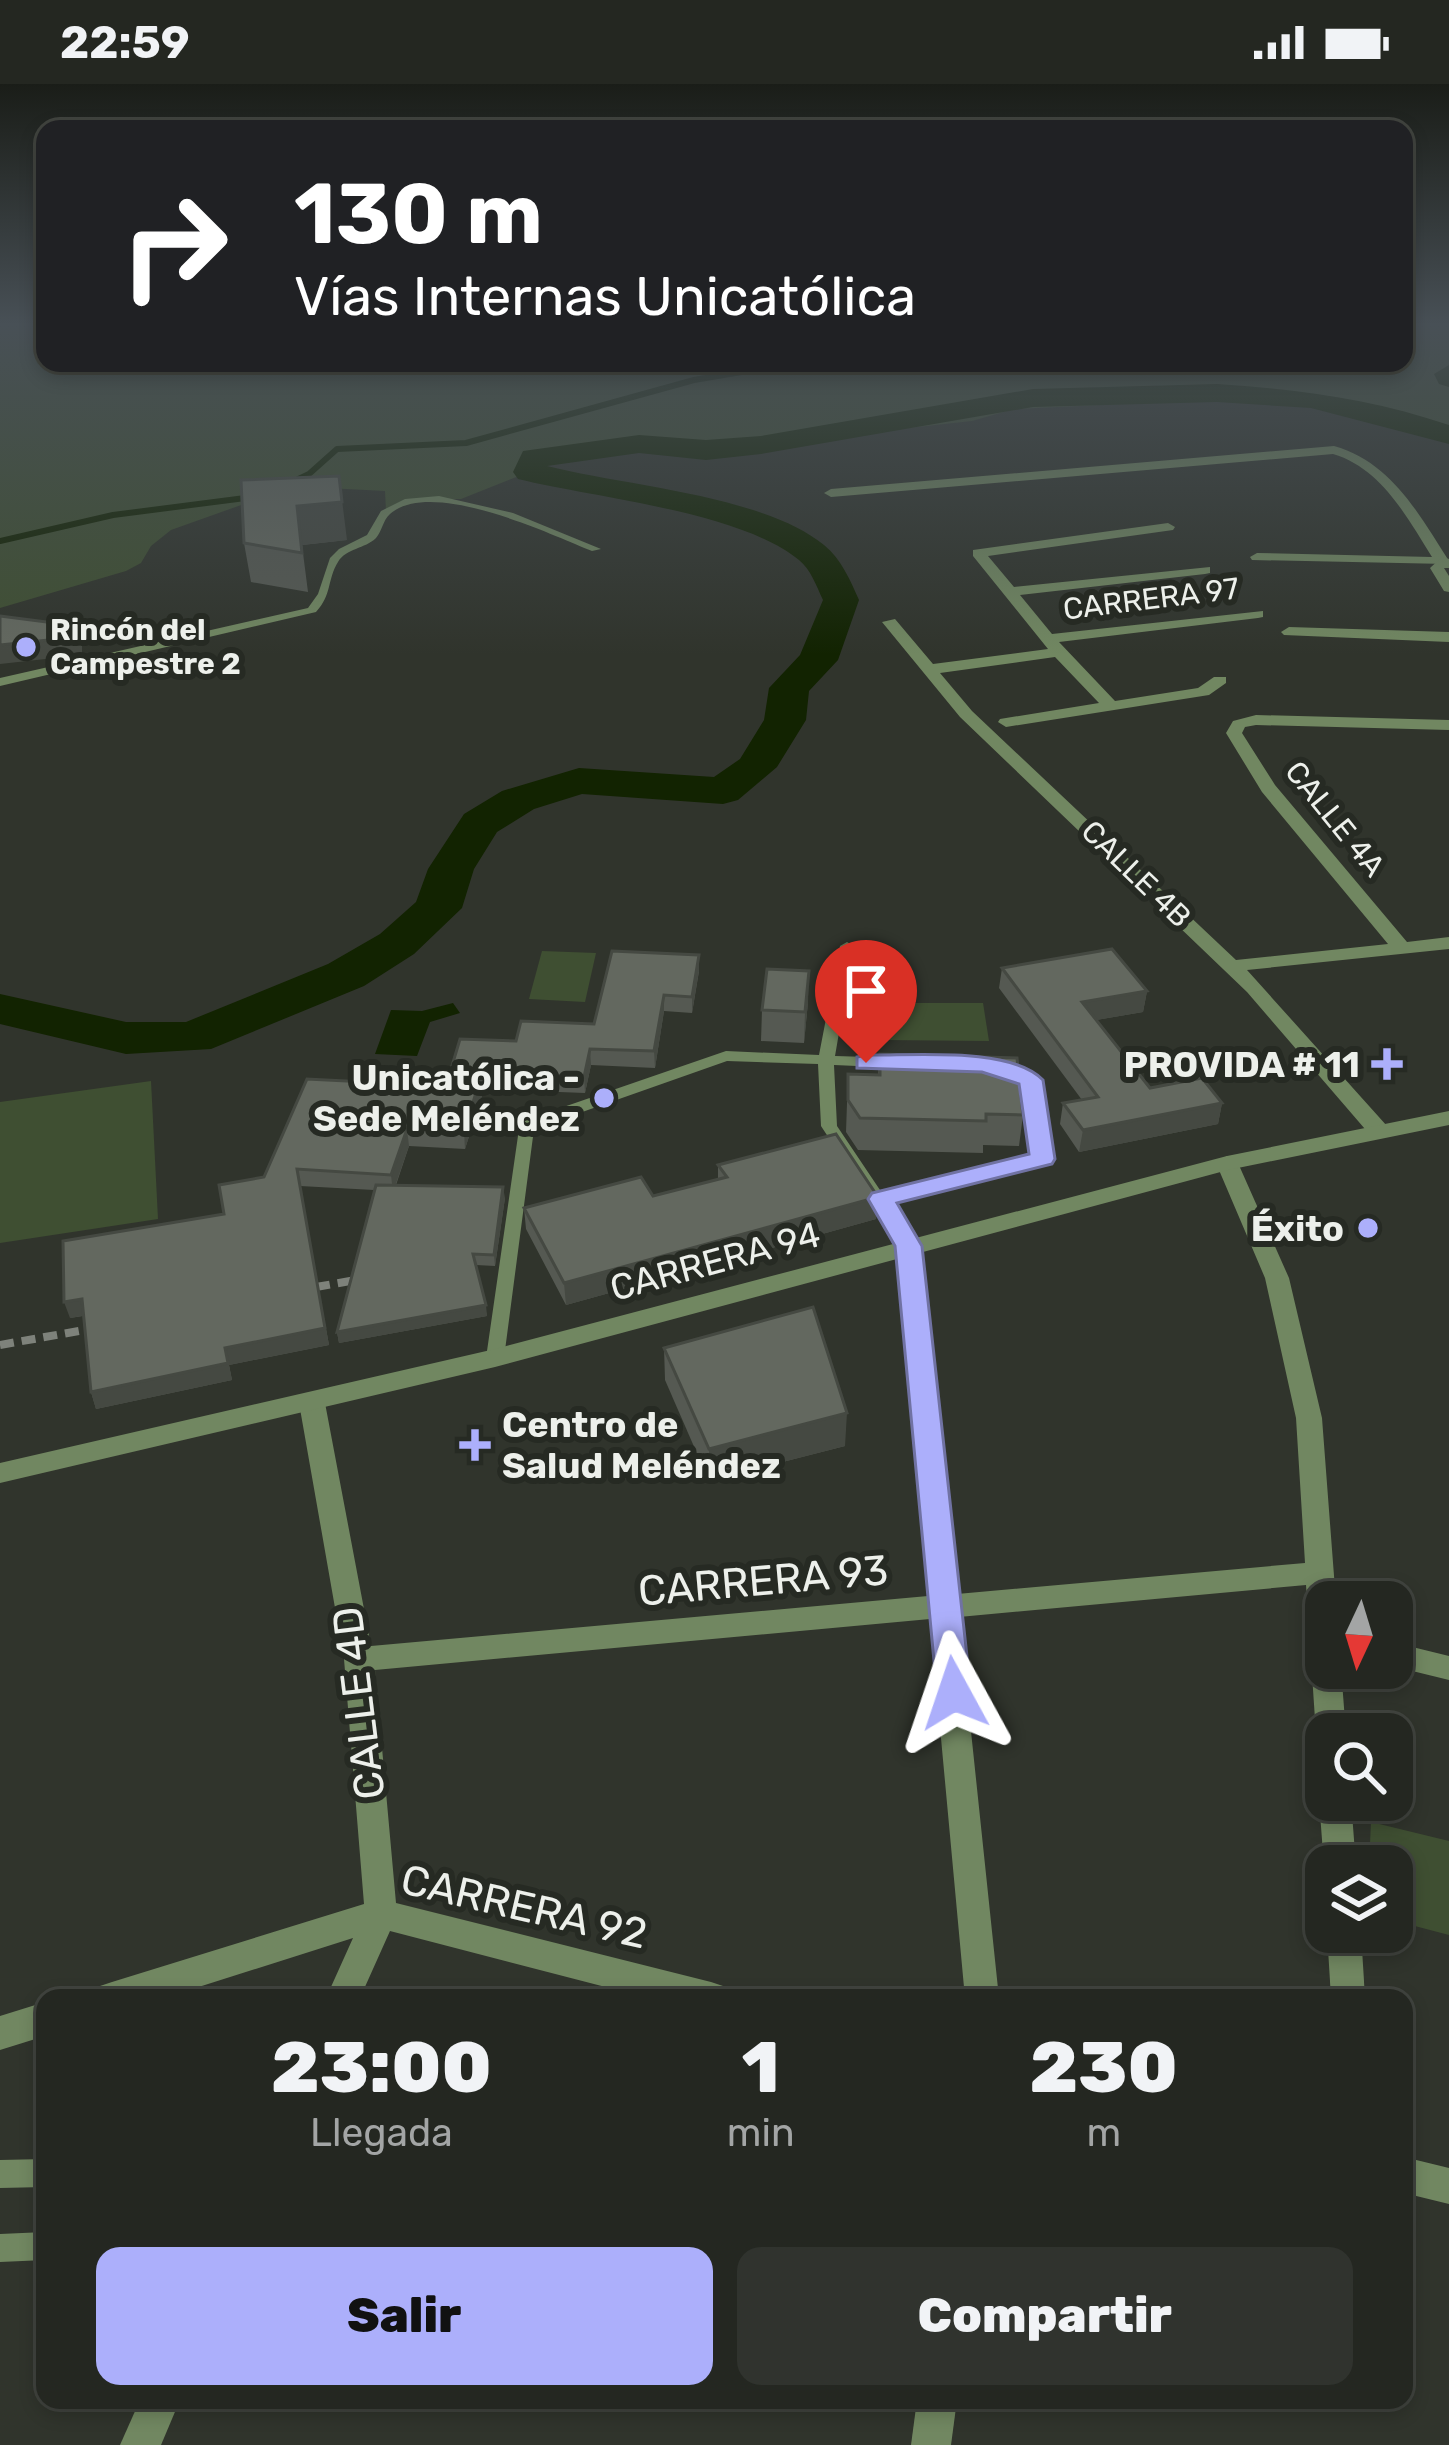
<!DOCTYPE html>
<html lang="es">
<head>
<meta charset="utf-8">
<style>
  body { margin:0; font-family:Rubik,sans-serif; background:#30332e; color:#f1f3f6; height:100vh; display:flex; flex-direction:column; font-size:45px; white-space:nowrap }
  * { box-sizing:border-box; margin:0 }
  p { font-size:39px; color:#a3a5a5 }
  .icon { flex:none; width:66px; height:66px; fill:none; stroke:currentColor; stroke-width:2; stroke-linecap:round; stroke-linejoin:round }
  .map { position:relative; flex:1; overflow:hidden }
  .panel { position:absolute; left:36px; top:1905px; width:1377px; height:420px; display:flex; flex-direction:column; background:#242721; border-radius:24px; box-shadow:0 6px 18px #0003,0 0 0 3px #41443f }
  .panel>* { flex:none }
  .top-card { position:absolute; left:36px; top:36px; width:1377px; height:252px; border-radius:24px; box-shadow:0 6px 18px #0003,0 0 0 3px #41443f; background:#202124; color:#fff; overflow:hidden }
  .needle { width:78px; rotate:184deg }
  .controls { position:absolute; left:1305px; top:1497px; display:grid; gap:24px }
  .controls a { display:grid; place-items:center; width:108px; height:108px; border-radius:24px; background:#242721; box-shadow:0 6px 18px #0003,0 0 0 3px #41443f; font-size:60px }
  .pin { position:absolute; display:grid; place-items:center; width:102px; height:102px; color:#fff; margin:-123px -51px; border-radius:50% 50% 50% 0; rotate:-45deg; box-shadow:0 0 12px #0007 }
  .pin .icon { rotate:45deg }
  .me { position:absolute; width:132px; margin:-66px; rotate:355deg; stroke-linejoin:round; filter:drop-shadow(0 0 9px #0008) }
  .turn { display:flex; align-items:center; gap:42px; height:252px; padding:0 60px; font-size:54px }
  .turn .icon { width:156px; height:156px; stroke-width:2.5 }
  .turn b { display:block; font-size:84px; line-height:102px }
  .eta { display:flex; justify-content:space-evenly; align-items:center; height:204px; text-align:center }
  .eta b { font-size:72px; font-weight:800; line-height:84px }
  .action { display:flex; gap:24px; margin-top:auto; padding:24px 60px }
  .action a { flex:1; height:138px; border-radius:24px; background:#acaffb; color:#111; font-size:48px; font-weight:800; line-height:138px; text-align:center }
  .action a+a { background:#30332e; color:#f1f3f6 }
  .status { display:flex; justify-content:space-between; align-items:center; height:84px; padding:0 60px; background:#242721; direction:ltr }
  .status svg { height:33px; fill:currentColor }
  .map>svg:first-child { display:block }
  .green { fill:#3f4f32 }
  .water { fill:#122301 }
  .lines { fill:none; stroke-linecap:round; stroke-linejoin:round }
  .stream { stroke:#122301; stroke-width:6 }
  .river { fill:#122301; fill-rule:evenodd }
  .path { stroke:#7e827b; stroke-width:8; stroke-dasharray:14 8; stroke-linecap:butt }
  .service { fill:#718761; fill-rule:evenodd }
  .minor { fill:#718761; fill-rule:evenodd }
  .tertiary { fill:#718761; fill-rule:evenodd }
  .wall { fill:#555952 }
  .shaded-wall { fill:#454942 }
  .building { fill:#63685f; stroke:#454942; stroke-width:3 }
  .route { fill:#acaffb; stroke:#7072a3; stroke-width:3 }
  .poi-dot { fill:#acaffb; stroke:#262a23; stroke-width:4.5 }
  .labels { text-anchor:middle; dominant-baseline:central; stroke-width:12; stroke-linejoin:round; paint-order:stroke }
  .far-street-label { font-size:30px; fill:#edf0eb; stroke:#262a23 }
  .far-poi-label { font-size:30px; font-weight:bold; fill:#edf0eb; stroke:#262a23; text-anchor:start }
  .poi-label { font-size:36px; font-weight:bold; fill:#edf0eb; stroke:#262a23; text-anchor:end }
  .street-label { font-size:36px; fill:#edf0eb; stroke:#262a23 }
  .near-street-label { font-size:42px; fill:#edf0eb; stroke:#262a23 }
</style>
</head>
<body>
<div class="status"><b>22:59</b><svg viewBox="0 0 49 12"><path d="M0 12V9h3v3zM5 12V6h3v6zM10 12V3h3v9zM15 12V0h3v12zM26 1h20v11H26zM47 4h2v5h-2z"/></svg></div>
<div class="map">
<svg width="1449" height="2361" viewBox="0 0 1449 2361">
  <rect width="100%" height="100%" fill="#30342c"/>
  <g class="green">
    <path d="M0,241H45V279H1404V241H1449V351C1386,327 1313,309 1244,311C1232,311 1220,315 1207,316L1014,325L972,337L706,366L639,360L535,374L529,388L461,415H428L386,427L385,407L326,404L272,410L171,446L151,462L141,479L126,487L0,524Z"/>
    <polygon points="542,867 596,869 585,918 529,915"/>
    <polygon points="878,919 983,919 989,957 881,956"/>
    <polygon points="151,997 158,1135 0,1159 0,1018"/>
    <polygon points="1371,1738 1449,1757 1449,1851 1392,1836 1392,1782 1369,1782"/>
  </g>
  <polygon class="water" points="453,919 460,929 430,938 417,972 375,970 391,926 422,927"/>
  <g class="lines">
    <g class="stream">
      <polyline points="288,400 309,390 337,365 466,359 694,296 766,284"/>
      <polyline points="0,457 113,431 253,413"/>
    </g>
    <g class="river">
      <polygon points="1449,281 1449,303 1439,300 1434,290"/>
      <path d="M1217,300C1297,305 1372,315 1449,341V360L1311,324L1217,318L1033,323L761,370L706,376L639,369L547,382C625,402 763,411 824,461C842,476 850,496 859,516L838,576L809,607L806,636L777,683L738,716L723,720L582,710L534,725L497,748L474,785L462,824L414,870L364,902L211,965L126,970L0,940V910L126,938H186L328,880L380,850L416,818L428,785L464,730L502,707L579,684L714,693L740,675L764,636L769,604L800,571L823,516C816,501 811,486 799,476C739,427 595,414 518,395L513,388L523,367L639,351L706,356L761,352L1033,305Z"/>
    </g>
    <g class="path">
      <polyline points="316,1203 356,1196"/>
      <polyline points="0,1261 90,1245"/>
    </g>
    <g class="service">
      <path d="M439,412L513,429L601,465L592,467C548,449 431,394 390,430C383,436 382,447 376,454C365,465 346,464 338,478C327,496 332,511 316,528L0,602V594L308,524L318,510L330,474L339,465L367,451L381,427L405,415Z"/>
      <polygon points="847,858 854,862 835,972 903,974 911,979 903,984 834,981 837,1042 882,1109 1033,1072 1023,999 990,986 988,983 996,978 1037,993 1039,996 1050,1075 1048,1079 888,1119 917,1162 908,1168 902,1166 821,1042 818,980 727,977 534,1045 504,1274 502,1279 488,1279 486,1274 520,1038 726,967 819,971 840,862"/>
      <polygon points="45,2075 45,2103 0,2104 0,2076"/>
      <polygon points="45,2148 45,2176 0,2178 0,2150"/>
    </g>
    <g class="minor">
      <path d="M1334,362C1391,378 1419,430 1449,477L1447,480L1252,476L1250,473L1257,469L1432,473C1407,433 1381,384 1333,370L831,413L824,409L831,405Z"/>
      <polygon points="1168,439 1175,443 1173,446 988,472 1014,503 1210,483 1210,489 1205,490 1020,511 1052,550 1263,527 1263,533 1258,534 1059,558 1115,617 1198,604 1214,593 1226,593 1226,599 1209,611 1006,643 998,638 1000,635 1099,619 1055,573 940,589 972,627 1236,876 1388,860 1262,708 1226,649 1233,637 1256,631 1449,636 1449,646 1256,641 1245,643 1242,649 1275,701 1407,858 1449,853 1449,865 1247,886 1387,1042 1390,1047 1387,1052 1371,1052 1247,908 960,633 882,538 895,535 933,580 1048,565 973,472 973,466"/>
      <polygon points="1289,543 1449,548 1449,558 1284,551 1281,548"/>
      <polygon points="1227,1072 1238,1079 1289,1194 1322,1334 1336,1518 1326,1518 1326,1584 1341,1584 1346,1650 1326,1650 1326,1661 1316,1650 1306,1501 959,1533 999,1914 965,1914 930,1535 375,1586 396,1819 711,1898 723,1902 728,1914 648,1914 390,1847 360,1914 326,1914 353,1854 164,1914 95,1914 100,1902 112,1898 364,1820 344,1575 299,1319 303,1312 321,1312 325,1319 371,1562 928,1512 896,1162 908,1154 920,1162 957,1510 1305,1479 1296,1334 1265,1194 1216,1079"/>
      <polygon points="1392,1558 1449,1572 1449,1596 1392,1582"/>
      <polygon points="1326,1705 1326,1716 1351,1716 1356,1782 1326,1782 1326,1787 1324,1782 1319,1716"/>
      <polygon points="1327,1848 1361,1848 1365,1914 1331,1914"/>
      <polygon points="45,1918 45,1952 0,1966 0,1932"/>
      <polygon points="1404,2073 1449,2084 1449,2120 1404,2109"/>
      <polygon points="140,2316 180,2316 161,2361 120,2361"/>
      <polygon points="917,2316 957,2316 951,2361 911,2361"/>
    </g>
    <g class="tertiary">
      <polygon points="1442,473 1449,475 1449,484 1444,484 1449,492 1449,508 1444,507 1430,484"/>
      <polygon points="1449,1027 1449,1041 1228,1086 495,1283 0,1399 0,1379 495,1265 1227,1072"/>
    </g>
  </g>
  <g class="wall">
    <polygon points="347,456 302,461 308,508 251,498 244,459"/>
    <polygon points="1002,884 1147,907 1143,928 1096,936 1150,1004 1222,1019 1218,1040 1079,1068 1060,1040 1063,1019 1082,1016 999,904"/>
    <polygon points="699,887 692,929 664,927 655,984 591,981 585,1009 484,1005 465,1065 409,1062 396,1101 505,1114 495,1182 476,1181 487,1232 339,1259 337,1248 374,1106 300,1102 329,1261 229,1281 232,1296 96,1325 91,1308 83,1232 70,1234 224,1130 264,1093 446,1002 516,957 594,940"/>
    <polygon points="808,918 804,959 761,957 762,926"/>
    <polygon points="880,970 1023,1031 1019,1062 983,1061 983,1069 858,1066 846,1048 848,990 878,991"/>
    <polygon points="718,1081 878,1113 876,1135 566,1221 526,1145 524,1124 653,1112 718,1095"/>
    <polygon points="664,1264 845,1362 709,1397 665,1296"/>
  </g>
  <g class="shaded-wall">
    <polygon points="339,392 347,456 302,461 308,508 297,422"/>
    <polygon points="78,542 82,560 82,571 0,580 0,561"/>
    <polygon points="699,871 699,887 692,929 692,913"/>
    <polygon points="809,887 808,918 804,959 805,928"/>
    <polygon points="1147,907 1143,928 1079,939 1082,918"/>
    <polygon points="664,911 664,927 655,984 654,967"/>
    <polygon points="590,965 591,981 585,1009 584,993"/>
    <polygon points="482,989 484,1005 465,1065 464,1048"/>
    <polygon points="1222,1019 1218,1040 1079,1068 1083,1046"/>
    <polygon points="407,1045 409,1062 393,1108 391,1091"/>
    <polygon points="297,1085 329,1261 229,1281 232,1296 96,1325 91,1308 225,1264"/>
    <polygon points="503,1103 505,1114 495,1182 494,1171"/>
    <polygon points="878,1113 876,1135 566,1221 564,1199"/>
    <polygon points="82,1215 87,1231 70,1234 64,1218"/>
    <polygon points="486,1221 487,1232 339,1259 337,1248"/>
    <polygon points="847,1329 845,1362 709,1397 709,1365"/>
  </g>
  <g class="building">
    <polygon points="339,392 342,418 297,422 302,469 244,459 241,396"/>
    <polygon points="0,532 78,542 78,553 0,561"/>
    <polygon points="1112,865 1147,907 1082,918 1150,1004 1202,994 1222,1019 1083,1046 1063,1019 1098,1013 1002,884"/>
    <polygon points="612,867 699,871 692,913 664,911 654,967 590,965 584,993 482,989 464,1048 407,1045 391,1091 297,1085 325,1244 225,1264 228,1279 91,1308 82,1215 64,1218 63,1157 224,1130 219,1101 264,1093 307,995 446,1002 460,955 516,957 521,937 594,940"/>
    <polygon points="767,885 809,887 805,928 762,926"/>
    <polygon points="880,970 1017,974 1023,1031 986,1030 986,1037 860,1034 848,1016 848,990 880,991"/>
    <polygon points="836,1050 878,1113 564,1199 524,1124 641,1093 653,1112 727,1093 718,1081"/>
    <polygon points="376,1101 503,1103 494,1171 473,1170 486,1221 337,1248"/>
    <polygon points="813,1223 847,1329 709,1365 664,1264"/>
  </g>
  <linearGradient id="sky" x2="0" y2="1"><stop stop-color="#1a1d18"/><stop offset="0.42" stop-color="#485056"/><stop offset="1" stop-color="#485056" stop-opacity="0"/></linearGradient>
  <rect width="1449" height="571" fill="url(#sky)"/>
  <path class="route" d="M866,971C912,972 1010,962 1043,996L1055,1075L1052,1080L897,1119L922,1162L971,1609L966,1619L954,1623L942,1619L937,1609L895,1162L868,1115L872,1109L1029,1070L1019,1000L982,988L857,984V973Z"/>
  <g class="poi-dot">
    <circle cx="26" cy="563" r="12"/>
    <path d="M1381 962h12v12h12v12h-12v12h-12v-12h-12v-12h12z"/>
    <circle cx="604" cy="1014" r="12"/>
    <circle cx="1368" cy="1144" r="12"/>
    <path d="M469 1343h12v12h12v12h-12v12h-12v-12h-12v-12h12z"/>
  </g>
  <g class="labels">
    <g class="far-street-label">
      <text transform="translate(1151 515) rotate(-7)">CARRERA 97</text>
      <text transform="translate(1335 735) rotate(51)">CALLE 4A</text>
      <text transform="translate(1136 790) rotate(44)">CALLE 4B</text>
    </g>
    <g class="far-poi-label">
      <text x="50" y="546">Rincón del<tspan x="50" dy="34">Campestre 2</tspan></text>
    </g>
    <g class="poi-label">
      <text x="1360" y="980">PROVIDA # 11</text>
      <text x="580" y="993">Unicatólica -<tspan x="580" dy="41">Sede Meléndez</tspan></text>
      <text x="1344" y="1144">Éxito</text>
      <text x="502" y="1340" text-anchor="start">Centro de<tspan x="502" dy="41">Salud Meléndez</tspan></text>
    </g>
    <g class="street-label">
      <text transform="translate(715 1177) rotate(-15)">CARRERA 94</text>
    </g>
    <g class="near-street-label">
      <text transform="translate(763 1497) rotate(-5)">CARRERA 93</text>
      <text transform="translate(359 1619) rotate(-97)">CALLE 4D</text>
      <text transform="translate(524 1823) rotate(13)">CARRERA 92</text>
    </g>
  </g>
</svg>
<div class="controls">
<a><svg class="needle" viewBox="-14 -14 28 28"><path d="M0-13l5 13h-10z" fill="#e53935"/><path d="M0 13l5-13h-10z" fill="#a3a5a5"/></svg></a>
<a><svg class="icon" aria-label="search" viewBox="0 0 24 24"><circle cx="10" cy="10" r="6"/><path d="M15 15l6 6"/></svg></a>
<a><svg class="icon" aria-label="layers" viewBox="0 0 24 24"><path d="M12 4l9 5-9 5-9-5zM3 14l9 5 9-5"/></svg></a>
</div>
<div class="pin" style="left:866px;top:979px;background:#d93025"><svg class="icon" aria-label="arrive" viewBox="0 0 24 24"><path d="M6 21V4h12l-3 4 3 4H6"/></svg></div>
<svg class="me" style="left:954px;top:1609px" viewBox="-20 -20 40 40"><path d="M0-17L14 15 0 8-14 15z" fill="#acaffb" stroke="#fff" stroke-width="4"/></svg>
<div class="top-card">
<div class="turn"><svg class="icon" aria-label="right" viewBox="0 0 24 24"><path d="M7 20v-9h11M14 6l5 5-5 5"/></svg><div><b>130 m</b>Vías Internas Unicatólica</div></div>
</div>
<section class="panel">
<div class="eta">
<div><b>23:00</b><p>Llegada</p></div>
<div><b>1</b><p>min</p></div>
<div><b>230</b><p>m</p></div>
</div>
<div class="action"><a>Salir</a><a>Compartir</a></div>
</section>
</div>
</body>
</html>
